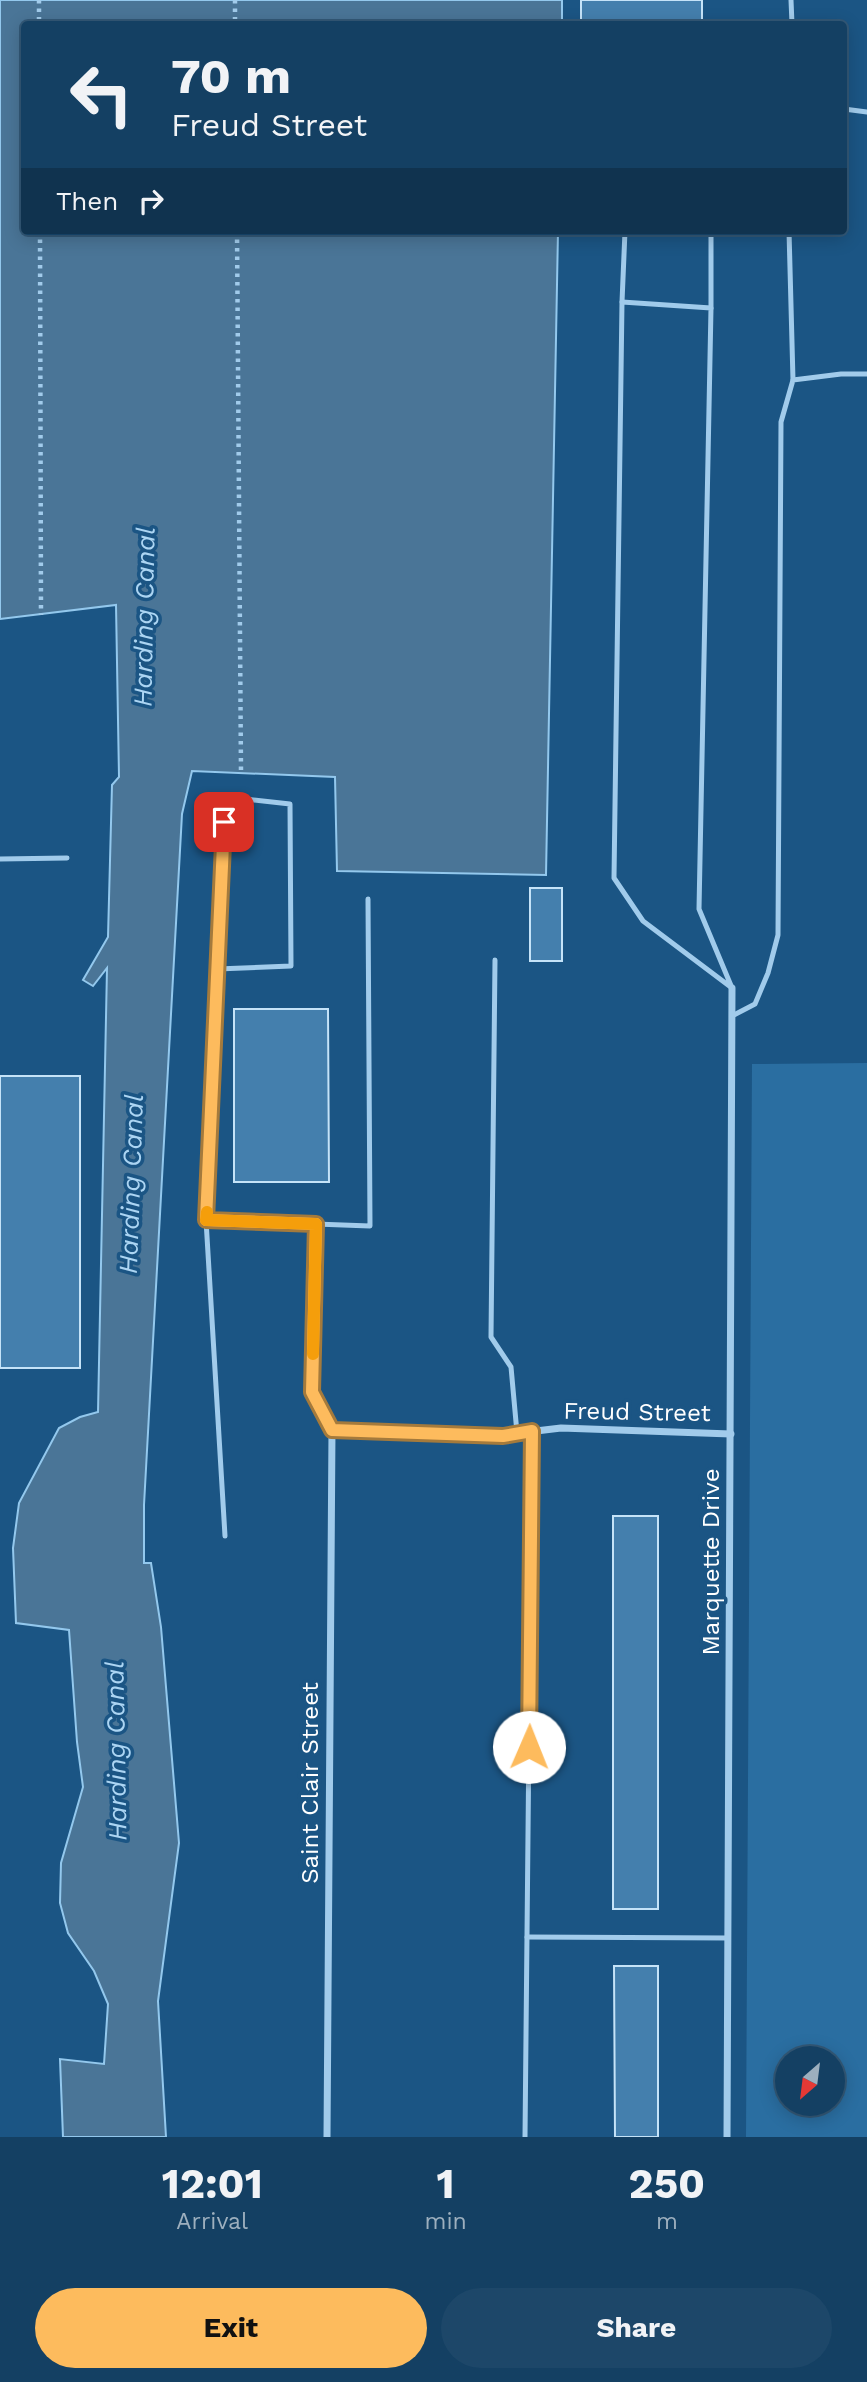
<!DOCTYPE html>
<html lang="en">
<head>
<meta charset="utf-8">
<style>
  body { margin:0; font-family:"Work Sans",sans-serif; background:#1d4769; color:#f1f3f6; height:100vh; display:flex; flex-direction:column; font-size:26px; white-space:nowrap }
  * { box-sizing:border-box; margin:0 }
  p { font-size:23px; color:#9dafbe }
  .icon { flex:none; width:38px; height:38px; fill:none; stroke:currentColor; stroke-width:2; stroke-linecap:round; stroke-linejoin:round }
  .map { position:relative; height:2137px; overflow:hidden }
  .side { display:flex; flex-direction:column; background:#144063; flex:1 }
  .side>* { flex:none }
  .banner { position:absolute; left:21px; top:21px; width:826px; height:214px; border-radius:7px; box-shadow:0 4px 18px #0003,0 0 0 2px #335978; background:#144063; color:#f1f3f6; overflow:hidden }
  .needle { width:46px; rotate:208deg }
  .fabs { position:absolute; left:775px; top:2046px; display:grid; gap:14px }
  .fabs a { display:grid; place-items:center; width:70px; height:70px; border-radius:50%; background:#144063; box-shadow:0 4px 18px #0003,0 0 0 2px #335978; font-size:35px }
  .pin { position:absolute; display:grid; place-items:center; width:60px; height:60px; color:#fff; margin:-30px; border-radius:14px; box-shadow:0 4px 10px #0006 }
  .me { position:absolute; width:77px; margin:-38px; rotate:1deg; stroke-linejoin:round; filter:drop-shadow(0 0 5px #0008) }
  .turn { display:flex; align-items:center; gap:24px; height:147px; padding:0 35px; font-size:32px }
  .turn .icon { width:91px; height:91px; stroke-width:2.5 }
  .turn b { display:block; font-size:49px; line-height:60px }
  .then { display:flex; align-items:center; height:66px; padding:0 35px; background:#0003; gap:14px; font-size:26px }
  .eta { display:flex; justify-content:space-evenly; align-items:center; height:119px; text-align:center }
  .eta b { font-size:42px; font-weight:700; line-height:49px }
  .cta { display:flex; gap:14px; margin-top:auto; padding:14px 35px }
  .cta a { flex:1; height:80px; border-radius:42px; background:#fdbb5d; color:#111; font-size:28px; font-weight:700; line-height:80px; text-align:center }
  .cta a+a { background:#1d4769; color:#f1f3f6 }
  .map>svg:first-child { display:block }
  .green { fill:#2a6ea1; fill-rule:evenodd }
  .water { fill:#4a7597; stroke:#93c8ed; stroke-width:2 }
  .building { fill:#447fad; stroke:#c5e3f8; stroke-width:2 }
  .lines { fill:none; stroke-linecap:round; stroke-linejoin:round }
  .path { stroke:#a1cbeb; stroke-width:4.5; stroke-dasharray:3.5 5; stroke-linecap:butt }
  .lane { stroke:#a1cbeb; stroke-width:5 }
  .street { stroke:#a1cbeb; stroke-width:7 }
  .route-casing { stroke:#a47a3c; stroke-width:18 }
  .route { stroke:#fdbb5d; stroke-width:12 }
  .slow { stroke:#f59e0b; stroke-width:12 }
  .labels { text-anchor:middle; dominant-baseline:central; stroke-width:7; stroke-linejoin:round; paint-order:stroke }
  .street-label { font-size:24px; fill:#fff; stroke:#1b5584 }
  .water-label { font-size:26px; font-style:italic; fill:#acd5f3; stroke:#1b5584 }
</style>
</head>
<body>
<div class="map">
<svg width="867" height="2137" viewBox="0 0 867 2137">
  <rect width="100%" height="100%" fill="#1b5584"/>
  <path class="green" d="M867,1063V2137H746L752,1064ZM788,2058H833V2104H788Z"/>
  <polygon class="water" points="0,0 562,0 562,24 24,24 24,231 558,231 546,875 337,871 335,777 192,771 182,814 144,1505 144,1563 151,1563 161,1627 179,1843 158,2001 166,2137 63,2137 60,2059 104,2064 108,2004 94,1971 68,1933 60,1903 61,1863 83,1787 77,1742 69,1630 16,1623 13,1548 19,1503 59,1428 80,1417 98,1412 107,968 93,986 83,980 108,937 112,785 119,777 116,605 0,619"/>
  <g class="building">
    <rect x="581" y="0" width="121" height="24"/>
    <rect x="530" y="888" width="32" height="73"/>
    <polygon points="234,1009 328,1009 329,1182 234,1182"/>
    <rect x="0" y="1076" width="80" height="292"/>
    <rect x="613" y="1516" width="45" height="393"/>
    <polygon points="614,1966 658,1966 658,2137 615,2137"/>
  </g>
  <g class="lines">
    <g class="path">
      <polyline points="39,0 39,24"/>
      <polyline points="235,0 235,24"/>
      <polyline points="40,231 41,615"/>
      <polyline points="237,231 241,771"/>
    </g>
    <g class="lane">
      <polyline points="791,0 792,24"/>
      <polyline points="844,109 867,112"/>
      <polyline points="711,231 711,308"/>
      <polyline points="789,231 793,380"/>
      <polygon points="622,302 711,308 699,909 732,988 643,921 614,878"/>
      <polyline points="622,302 625,231"/>
      <polyline points="0,859 67,858"/>
      <polyline points="495,960 491,1337 511,1367 517,1433"/>
      <polyline points="217,969 291,966 290,804 226,797 206,1220 370,1226 368,899"/>
      <polyline points="732,1016 755,1004 768,973 778,935 781,422 793,380 841,374 867,374"/>
      <polyline points="206,1220 225,1536"/>
      <polyline points="316,1225 312,1392 332,1430"/>
      <polyline points="527,1937 728,1938"/>
      <polyline points="525,2137 532,1431"/>
    </g>
    <g class="street">
      <polyline points="327,2137 332,1430 503,1435 561,1428 731,1434"/>
      <polyline points="727,2137 732,988"/>
    </g>
  </g>
  <g class="lines">
    <defs>
      <polyline id="route" points="224,822 206,1220 316,1224 312,1392 332,1430 503,1436 532,1431 529,1747"/>
    </defs>
    <use href="#route" class="route-casing"/>
    <use href="#route" class="route"/>
    <polyline class="slow" points="207,1212 206,1220 316,1224 313,1354"/>
  </g>
  <g class="labels">
    <g class="street-label">
      <text transform="translate(637 1412) rotate(1)">Freud Street</text>
      <text transform="translate(711 1562) rotate(-90)">Marquette Drive</text>
      <text transform="translate(310 1783) rotate(-90)">Saint Clair Street</text>
    </g>
    <g class="water-label">
      <text transform="translate(144 617) rotate(-89)">Harding Canal</text>
      <text transform="translate(131 1184) rotate(-88)">Harding Canal</text>
      <text transform="translate(116 1751) rotate(-91)">Harding Canal</text>
    </g>
  </g>
</svg>
<div class="fabs">
<a><svg class="needle" viewBox="-14 -14 28 28"><path d="M0-13l5 13h-10z" fill="#e53935"/><path d="M0 13l5-13h-10z" fill="#9dafbe"/></svg></a>
</div>
<div class="pin" style="left:224px;top:822px;background:#d93025"><svg class="icon" aria-label="arrive" viewBox="0 0 24 24"><path d="M6 21V4h12l-3 4 3 4H6"/></svg></div>
<svg class="me" style="left:529px;top:1747px" viewBox="-20 -20 40 40"><circle r="19" fill="#fff"/><path d="M0-13L10 11 0 6-10 11z" fill="#fdbb5d"/></svg>
<div class="banner">
<div class="turn"><svg class="icon" aria-label="left" viewBox="0 0 24 24"><path d="M17 20v-9H6M10 6l-5 5 5 5"/></svg><div><b>70 m</b>Freud Street</div></div>
<div class="then">Then<svg class="icon" aria-label="right" viewBox="0 0 24 24"><path d="M7 20v-9h11M14 6l5 5-5 5"/></svg></div>
</div>
</div>
<section class="side">
<div class="eta">
<div><b>12:01</b><p>Arrival</p></div>
<div><b>1</b><p>min</p></div>
<div><b>250</b><p>m</p></div>
</div>
<div class="cta"><a>Exit</a><a>Share</a></div>
</section>
</body>
</html>
